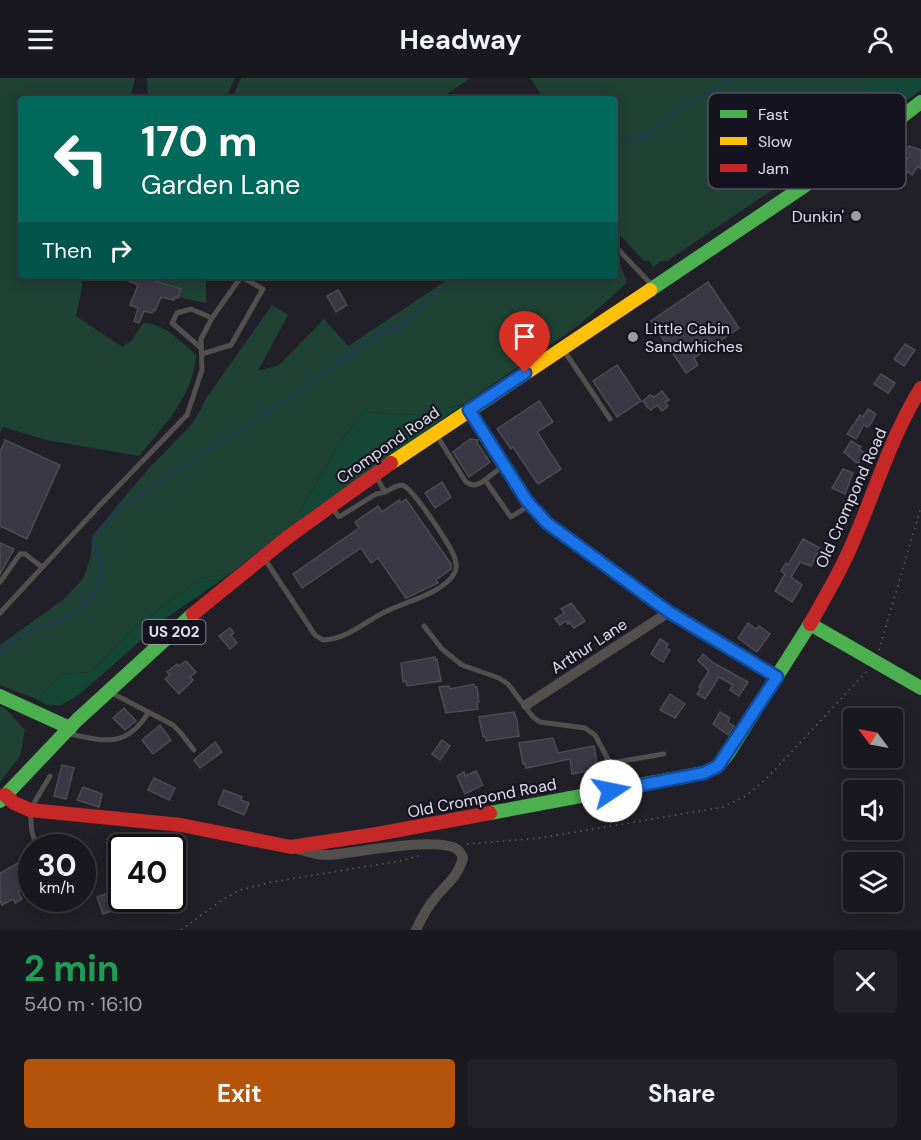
<!DOCTYPE html>
<html lang="en">
<head>
<meta charset="utf-8">
<style>
  body { margin:0; font-family:"DM Sans",sans-serif; background:#222127; color:#f1f3f6; height:100vh; display:flex; flex-direction:column; font-size:22px; white-space:nowrap }
  * { box-sizing:border-box; margin:0 }
  p { font-size:20px; color:#9fa0a4 }
  .icon { flex:none; width:33px; height:33px; fill:none; stroke:currentColor; stroke-width:2; stroke-linecap:round; stroke-linejoin:round }
  .map { position:relative; height:852px; overflow:hidden }
  .sheet { display:flex; flex-direction:column; background:#19181e; flex:1 }
  .sheet>* { flex:none }
  .hud { position:absolute; left:18px; top:18px; width:600px; height:183px; border-radius:6px; box-shadow:0 3px 15px #0003,0 0 0 2px #37373c; background:#00695c; color:#fff; overflow:hidden }
  .needle { width:39px; rotate:302deg }
  .tools { position:absolute; left:843px; top:630px; display:grid; gap:12px }
  .tools a { display:grid; place-items:center; width:60px; height:60px; border-radius:6px; background:#19181e; box-shadow:0 3px 15px #0003,0 0 0 2px #37373c; font-size:30px }
  .speed { position:absolute; left:18px; top:756px; display:flex; gap:12px; font-size:30px; font-weight:700; text-align:center }
  .speed>* { display:grid; place-content:center; width:78px; height:78px; border-radius:50%; background:#19181e; box-shadow:0 3px 15px #0003,0 0 0 2px #37373c; line-height:1 }
  .speed small { font-size:15px; font-weight:400 }
  .speed .limit { border:3px solid #111; border-radius:9px; background:#fff; color:#111 }
  .pin { position:absolute; display:grid; place-items:center; width:51px; height:51px; color:#fff; margin:-62px -26px; border-radius:50% 50% 50% 0; rotate:-45deg; box-shadow:0 0 6px #0007 }
  .pin .icon { rotate:45deg }
  .me { position:absolute; width:66px; margin:-33px; rotate:79deg; stroke-linejoin:round; filter:drop-shadow(0 0 4px #0008) }
  .turn { display:flex; align-items:center; gap:21px; height:126px; padding:0 24px; font-size:27px }
  .turn .icon { width:78px; height:78px; stroke-width:2.5 }
  .turn b { display:block; font-size:42px; line-height:51px }
  .then { display:flex; align-items:center; height:57px; padding:0 24px; background:#0003; gap:12px; font-size:22px }
  .round { display:grid; place-items:center; flex:none; width:63px; height:63px; border-radius:6px; background:#222127 }
  .headline { display:flex; align-items:center; justify-content:space-between; height:102px; padding:0 24px }
  h1 { font-size:36px; font-weight:700; line-height:45px; color:#1e9e55 }
  .button { display:flex; gap:12px; margin-top:auto; padding:12px 24px }
  .button a { flex:1; height:69px; border-radius:6px; background:#b45309; color:#fff; font-size:24px; font-weight:700; line-height:69px; text-align:center }
  .button a+a { background:#222127; color:#f1f3f6 }
  header { display:flex; justify-content:space-between; align-items:center; height:78px; padding:0 24px; background:#19181e; font-size:27px; font-weight:700 }
  .map>svg:first-child { display:block }
  .green { fill:#1f4234 }
  .forest { fill:#144735 }
  .lines { fill:none; stroke-linecap:round; stroke-linejoin:round }
  .stream { stroke:#23395c; stroke-width:2 }
  .building { fill:#3a3844; stroke:#4c4b53; stroke-width:1.5 }
  .path { stroke:#5d5c5b; stroke-width:1.5; stroke-dasharray:1.5 4.5; stroke-linecap:butt }
  .lane { stroke:#52504c; stroke-width:5 }
  .street { stroke:#52504c; stroke-width:10 }
  .fast { stroke:#4caf50; stroke-width:14 }
  .slow { stroke:#ffc107; stroke-width:14 }
  .jam { stroke:#c62828; stroke-width:14 }
  .route-casing { stroke:#114b97; stroke-width:15 }
  .route { stroke:#1a73e8; stroke-width:10 }
  .poi-dot { fill:#9d9ca5; stroke:#161321; stroke-width:2 }
  .labels { text-anchor:middle; dominant-baseline:central; stroke-width:4.5; stroke-linejoin:round; paint-order:stroke }
  .shield { fill:#161321; stroke:#a3a1ad; stroke-width:1.5 }
  .shield-label { font-size:15px; font-weight:bold; fill:#e0dee9 }
  .poi-label { font-size:16px; fill:#e0dee9; stroke:#161321; text-anchor:end }
  .street-label { font-size:16px; fill:#e0dee9; stroke:#161321 }
  .key { fill:#161321; stroke:#53505d; stroke-width:1.5 }
  .key-label { font-size:16px; fill:#e0dee9 }
</style>
</head>
<body>
<header><svg class="icon" aria-label="menu" viewBox="0 0 24 24"><path d="M4 6h16M4 12h16M4 18h16"/></svg>Headway<svg class="icon" aria-label="person" viewBox="0 0 24 24"><circle cx="12" cy="8" r="4"/><path d="M4 21q1-7 8-7t8 7"/></svg></header>
<div class="map">
<svg width="921" height="852" viewBox="0 0 921 852">
  <rect width="100%" height="100%" fill="#212028"/>
  <g class="green">
    <path d="M0,0H135L130,21H21V198H82V210L76,238L122,269L132,262L143,245C164,245 180,263 196,277C193,319 164,347 139,378L46,362L3,349L0,354Z"/>
    <polygon points="147,0 235,0 226,21 148,21"/>
    <polygon points="241,0 470,0 440,21 232,21"/>
    <polygon points="530,0 921,0 848,51 844,62 827,75 667,183 661,183 653,189 649,183 644,183 615,152 615,21 544,21"/>
    <polygon points="615,179 619,183 627,205 579,247 464,326 418,337 363,334 341,363 292,447 230,496 201,500 134,550 91,594 64,596 36,621 0,607 0,567 64,521 83,501 91,478 92,458 148,391 193,345 207,319 272,227 288,237 258,293 279,287 324,241 348,268 453,198 615,198"/>
    <polygon points="141,198 206,198 206,225 177,219 179,210"/>
    <polygon points="0,628 5,630 25,652 20,678 0,704"/>
  </g>
  <g class="forest">
    <polygon points="870,0 921,0 921,12 896,30 844,62"/>
    <polygon points="464,326 292,447 341,363 363,334 418,337"/>
    <polygon points="230,496 166,540 80,616 61,627 46,627 36,621 64,596 91,594 134,550 201,500"/>
  </g>
  <g class="lines">
    <g class="stream">
      <polyline points="615,66 647,58 663,41 732,0"/>
      <path d="M0,573C11,559 40,545 57,545L63,538L66,540C88,527 104,509 100,483C99,475 93,469 95,460C98,449 111,439 119,430L307,308L373,259L402,247L439,213L463,198"/>
    </g>
  </g>
  <g class="building">
    <polygon points="909,68 921,72 921,91 918,88 912,97 901,89 910,77 904,73"/>
    <polygon points="118,198 139,198 181,211 178,220 175,219 174,222 161,219 155,233 153,232 152,235 144,233 139,245 134,243 138,230 130,227 138,207"/>
    <polygon points="708,204 739,250 694,280 698,287 686,295 651,243"/>
    <polygon points="338,212 347,227 336,234 327,218"/>
    <polygon points="905,266 915,272 904,288 894,281"/>
    <polygon points="617,287 641,323 617,339 593,303"/>
    <polygon points="881,296 895,305 888,315 874,306"/>
    <polygon points="662,313 669,322 665,324 668,328 662,333 657,327 651,332 648,330 643,323 650,317 654,319"/>
    <polygon points="539,323 553,344 537,354 561,391 538,406 513,369 511,371 497,351"/>
    <polygon points="868,331 876,336 870,347 867,349 864,347 856,361 847,356 860,337 863,339"/>
    <polygon points="470,361 478,362 477,365 490,384 469,399 453,374"/>
    <polygon points="5,362 60,387 27,461 0,448 0,374"/>
    <polygon points="851,363 861,369 859,371 865,375 858,386 844,374"/>
    <polygon points="843,391 853,395 845,416 832,410"/>
    <polygon points="442,404 451,419 435,430 425,415"/>
    <polygon points="406,421 451,486 451,491 436,502 438,505 406,520 378,480 371,485 361,470 302,510 293,496 359,450 355,444 378,428 382,434 399,422 401,425"/>
    <polygon points="803,461 820,470 811,488 800,484 791,499 802,507 792,524 775,513 785,496 781,493 786,485 788,487"/>
    <polygon points="0,465 14,471 0,496"/>
    <polygon points="571,525 585,543 574,550 569,544 568,546 566,543 560,547 555,541 564,535 561,531"/>
    <polygon points="748,545 756,551 759,548 770,556 757,574 738,560"/>
    <polygon points="230,550 234,555 231,557 237,565 230,571 219,558"/>
    <polygon points="660,561 668,566 666,570 670,572 663,584 651,576"/>
    <polygon points="703,576 712,584 748,604 739,618 730,612 733,607 719,599 705,621 697,616 701,610 699,609 709,593 698,583"/>
    <polygon points="435,579 435,582 437,581 441,603 407,608 406,603 403,604 401,585"/>
    <polygon points="186,583 196,594 190,599 193,602 179,616 165,601 170,597 167,594 177,586 179,588"/>
    <polygon points="474,606 475,609 477,609 479,624 477,625 478,631 446,635 439,609 449,608 450,611"/>
    <polygon points="670,616 685,626 675,640 660,632"/>
    <polygon points="124,630 136,643 125,652 113,640"/>
    <polygon points="514,634 517,642 519,658 486,663 486,659 483,659 479,639"/>
    <polygon points="720,634 730,640 728,644 734,648 728,657 713,646"/>
    <polygon points="160,647 171,662 153,676 142,662"/>
    <polygon points="553,660 558,675 594,668 598,691 572,696 570,681 526,690 525,686 523,686 519,665"/>
    <polygon points="442,662 450,668 440,682 432,676"/>
    <polygon points="215,664 222,674 200,690 194,682"/>
    <polygon points="62,687 74,690 66,721 54,718"/>
    <polygon points="476,693 483,707 465,716 457,698 464,694 465,698"/>
    <polygon points="154,700 175,710 169,722 148,712"/>
    <polygon points="83,709 102,716 99,729 77,722"/>
    <polygon points="224,712 242,719 241,722 249,725 244,737 218,726"/>
    <polygon points="18,785 30,808 18,814 22,821 15,825 13,821 2,827 0,823 0,795"/>
    <polygon points="111,814 117,831 103,836 97,819"/>
  </g>
  <g class="lines">
    <g class="path">
      <polyline points="879,572 921,429"/>
      <polyline points="467,766 540,760 723,729 746,718 769,698 866,594"/>
      <polyline points="181,852 222,822 240,812 272,804 400,783 422,777"/>
    </g>
    <g class="lane">
      <polyline points="615,168 650,205"/>
      <polyline points="369,198 370,198"/>
      <polyline points="201,270 172,245 177,235 191,231 212,240"/>
      <polyline points="565,274 610,341"/>
      <path d="M437,358L466,404C473,409 478,407 485,402"/>
      <polyline points="504,387 485,402 511,439 530,427"/>
      <polyline points="332,430 339,439 376,416 385,414"/>
      <path d="M266,483L315,557L323,562C349,561 366,542 389,532C406,524 446,514 455,494C457,490 456,484 455,481C452,469 412,409 402,407C396,407 390,412 385,414L377,400"/>
      <polyline points="0,504 20,476 25,476 42,489"/>
      <polyline points="0,535 100,427 187,337 202,292 201,261 212,240 241,199 263,211 231,267 202,276"/>
      <polyline points="424,548 442,571 462,587 499,600 508,606 533,639 540,644 585,650 595,657 610,685 664,676"/>
      <polyline points="112,615 173,647 180,654 194,672"/>
      <path d="M70,656C106,664 127,669 148,635"/>
      <polyline points="37,770 32,754 30,732 50,698"/>
    </g>
    <g class="street">
      <polyline points="469,332 527,423 547,445 669,534 777,599"/>
      <polyline points="526,627 669,534"/>
      <path d="M295,770C305,773 316,777 327,777C352,776 440,757 458,772C459,772 463,779 463,780C457,800 448,804 436,819C428,828 421,841 416,852"/>
    </g>
    <g class="fast">
      <polyline points="650,212 862,69 921,24"/>
      <polyline points="810,546 921,610"/>
      <polyline points="0,618 70,650"/>
      <polyline points="0,723 77,642 193,536"/>
      <polyline points="490,735 704,695 718,688 727,677 810,546"/>
    </g>
    <polyline class="slow" points="391,385 650,212"/>
    <g class="jam">
      <polyline points="193,536 288,459 391,385"/>
      <path d="M810,546C827,516 845,485 858,452C878,404 893,355 921,310"/>
      <polyline points="5,717 14,725 30,732 181,747 291,769 377,756 490,735"/>
    </g>
  </g>
  <g class="lines">
    <defs>
      <polyline id="route" points="525,295 469,332 527,423 547,445 669,534 777,599 718,688 704,695 611,713"/>
    </defs>
    <use href="#route" class="route-casing"/>
    <use href="#route" class="route"/>
  </g>
  <g class="poi-dot">
    <circle cx="856" cy="138" r="6"/>
    <circle cx="633" cy="259" r="6"/>
  </g>
  <g class="labels">
    <rect class="shield" x="142.5" y="542" width="63" height="24" rx="4.5"/>
    <g class="shield-label">
      <text x="174" y="554">US 202</text>
    </g>
    <g class="poi-label">
      <text x="844" y="138">Dunkin'</text>
      <text x="645" y="250" text-anchor="start">Little Cabin<tspan x="645" dy="18">Sandwhiches</tspan></text>
    </g>
    <g class="street-label">
      <text transform="translate(388 367) rotate(-35)">Crompond Road</text>
      <text transform="translate(851 420) rotate(-66)">Old Crompond Road</text>
      <text transform="translate(589 568) rotate(-33)">Arthur Lane</text>
      <text transform="translate(482 720) rotate(-11)">Old Crompond Road</text>
    </g>
  </g>
  <rect x="708" y="15" width="198" height="96" rx="9" class="key"/>
  <rect x="720" y="32" width="27" height="8" fill="#4caf50"/>
  <rect x="720" y="59" width="27" height="8" fill="#ffc107"/>
  <rect x="720" y="86" width="27" height="8" fill="#c62828"/>
  <g class="key-label">
    <text x="758" y="42">Fast</text>
    <text x="758" y="69">Slow</text>
    <text x="758" y="96">Jam</text>
  </g>
</svg>
<div class="tools">
<a><svg class="needle" viewBox="-14 -14 28 28"><path d="M0-13l5 13h-10z" fill="#e53935"/><path d="M0 13l5-13h-10z" fill="#9fa0a4"/></svg></a>
<a><svg class="icon" aria-label="sound" viewBox="0 0 24 24"><path d="M4 9h4l5-4v14l-5-4H4zM17 9q2 3 0 6"/></svg></a>
<a><svg class="icon" aria-label="layers" viewBox="0 0 24 24"><path d="M12 4l9 5-9 5-9-5zM3 14l9 5 9-5"/></svg></a>
</div>
<div class="speed"><div>30<small>km/h</small></div><div class="limit">40</div></div>
<div class="pin" style="left:525px;top:295px;background:#d93025"><svg class="icon" aria-label="arrive" viewBox="0 0 24 24"><path d="M6 21V4h12l-3 4 3 4H6"/></svg></div>
<svg class="me" style="left:611px;top:713px" viewBox="-20 -20 40 40"><circle r="19" fill="#fff"/><path d="M0-13L10 11 0 6-10 11z" fill="#1a73e8"/></svg>
<div class="hud">
<div class="turn"><svg class="icon" aria-label="left" viewBox="0 0 24 24"><path d="M17 20v-9H6M10 6l-5 5 5 5"/></svg><div><b>170 m</b>Garden Lane</div></div>
<div class="then">Then<svg class="icon" aria-label="right" viewBox="0 0 24 24"><path d="M7 20v-9h11M14 6l5 5-5 5"/></svg></div>
</div>
</div>
<section class="sheet">
<div class="headline"><div><h1>2 min</h1><p>540 m · 16:10</p></div><a class="round"><svg class="icon" aria-label="close" viewBox="0 0 24 24"><path d="M6 6l12 12M18 6L6 18"/></svg></a></div>
<div class="button"><a>Exit</a><a>Share</a></div>
</section>
</body>
</html>
